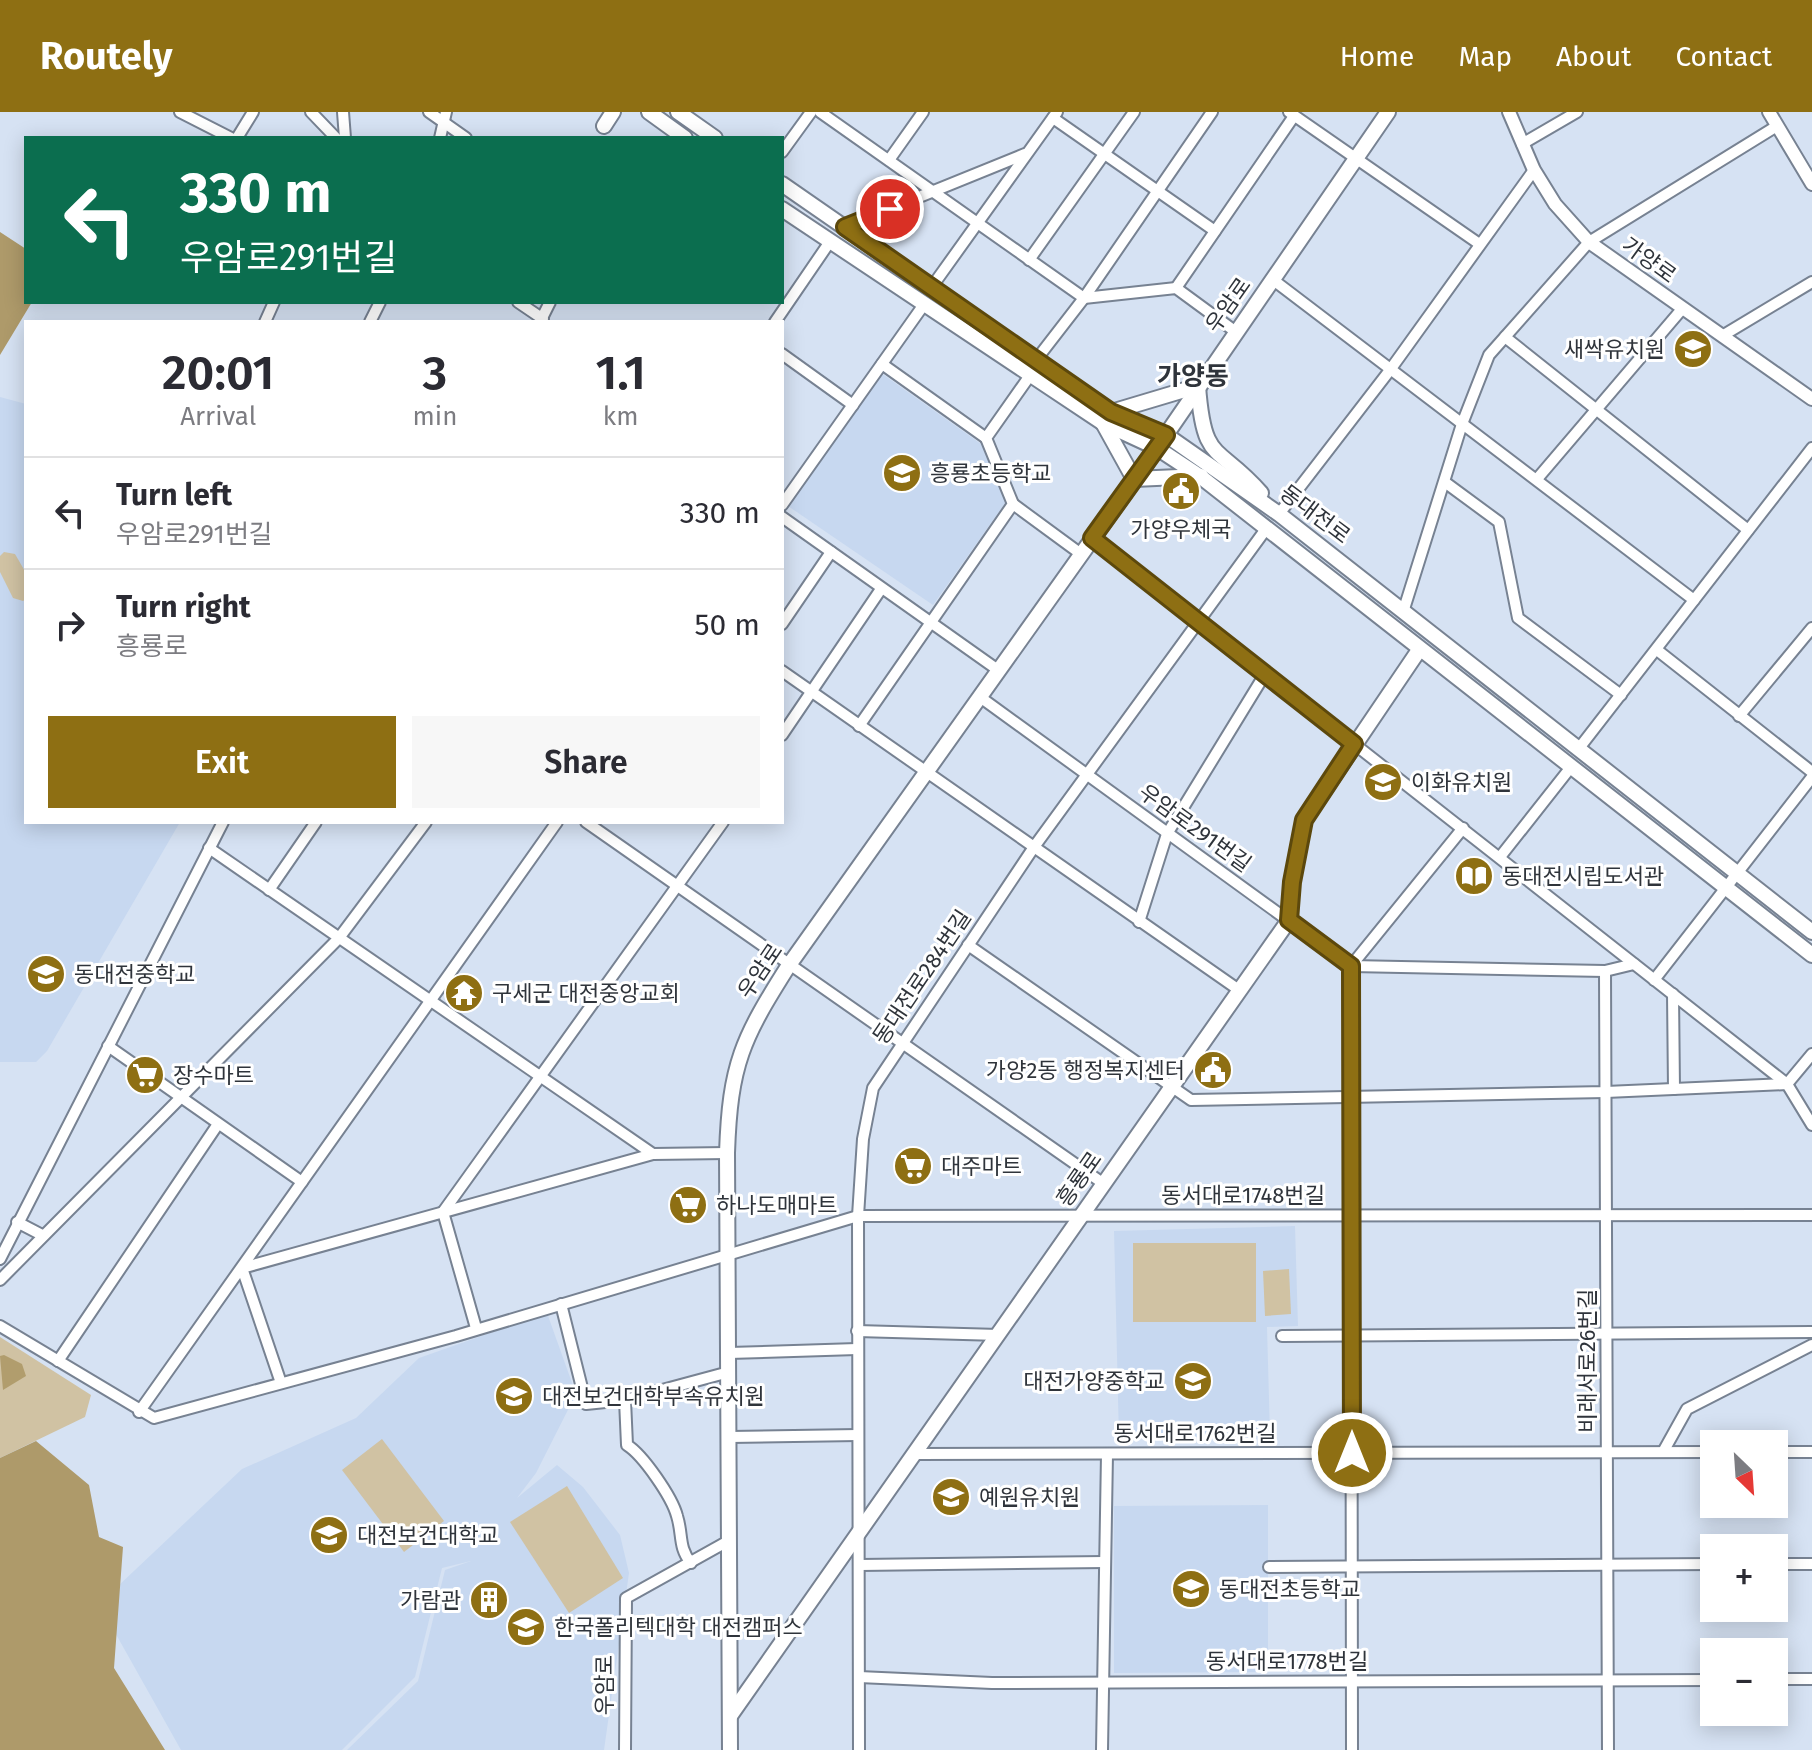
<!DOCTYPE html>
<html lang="en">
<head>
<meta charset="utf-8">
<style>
  body { margin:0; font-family:"Fira Sans","Noto Sans KR",sans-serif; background:#f7f7f7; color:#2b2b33; height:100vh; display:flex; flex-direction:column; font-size:30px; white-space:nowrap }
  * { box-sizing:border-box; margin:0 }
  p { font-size:26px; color:#7c7c81 }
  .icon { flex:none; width:44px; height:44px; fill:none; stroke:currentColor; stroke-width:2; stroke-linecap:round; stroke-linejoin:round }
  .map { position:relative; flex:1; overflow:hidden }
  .side { position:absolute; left:24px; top:208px; width:760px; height:504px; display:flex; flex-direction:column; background:#fff; border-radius:0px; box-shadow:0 4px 20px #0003 }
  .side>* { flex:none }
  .guide { position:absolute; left:24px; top:24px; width:760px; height:168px; border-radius:0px; box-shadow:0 4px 20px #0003; background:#0b6e4f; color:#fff; overflow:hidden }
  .needle { width:52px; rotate:155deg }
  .buttons { position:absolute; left:1700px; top:1318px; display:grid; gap:16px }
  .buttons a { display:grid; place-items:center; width:88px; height:88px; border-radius:0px; background:#fff; box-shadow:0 4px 20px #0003; font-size:40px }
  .pin { position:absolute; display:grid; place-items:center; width:68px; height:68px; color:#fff; margin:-34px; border:4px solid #fff; border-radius:50%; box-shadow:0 2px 8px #0007 }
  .me { position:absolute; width:88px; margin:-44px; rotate:0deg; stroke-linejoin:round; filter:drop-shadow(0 0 6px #0008) }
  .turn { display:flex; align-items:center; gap:28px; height:168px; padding:0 24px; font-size:36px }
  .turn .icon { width:104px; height:104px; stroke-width:2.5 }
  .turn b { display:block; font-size:56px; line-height:68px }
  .eta { display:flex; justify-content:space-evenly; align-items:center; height:136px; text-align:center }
  .eta b { font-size:48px; font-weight:600; line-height:56px }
  .cta { display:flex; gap:16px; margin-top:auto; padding:16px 24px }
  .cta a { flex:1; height:92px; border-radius:0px; background:#8e6f13; color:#fff; font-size:32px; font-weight:600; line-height:92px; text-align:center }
  .cta a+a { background:#f7f7f7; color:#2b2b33 }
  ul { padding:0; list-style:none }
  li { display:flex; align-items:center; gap:24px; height:112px; padding:0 24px; border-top:2px solid #e1e1e2 }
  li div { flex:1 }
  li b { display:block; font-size:30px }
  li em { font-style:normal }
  header { display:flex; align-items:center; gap:48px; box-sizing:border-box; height:112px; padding:0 40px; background:#8e6f13; color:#fff }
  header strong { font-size:38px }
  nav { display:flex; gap:44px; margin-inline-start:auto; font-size:28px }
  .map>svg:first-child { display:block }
  .built { fill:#c7d8f0 }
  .green { fill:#d0c2a3 }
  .forest { fill:#ae9a6a }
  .water { fill:#b19d6d }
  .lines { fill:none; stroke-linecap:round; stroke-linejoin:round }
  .minor-casing { stroke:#778292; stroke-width:14 }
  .tertiary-casing { stroke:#778292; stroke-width:16 }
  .secondary-casing { stroke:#778292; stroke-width:18 }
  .minor { stroke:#fff; stroke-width:10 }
  .tertiary { stroke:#fff; stroke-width:12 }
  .secondary { stroke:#fff; stroke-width:14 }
  .route-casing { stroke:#5c480c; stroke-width:20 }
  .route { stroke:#8e6f13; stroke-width:14 }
  .labels { text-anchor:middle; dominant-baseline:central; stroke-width:6; stroke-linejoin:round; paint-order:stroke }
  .street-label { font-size:22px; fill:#2f343b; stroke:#fff }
  .poi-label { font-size:22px; fill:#2f343b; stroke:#fff; text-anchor:start }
  .quarter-label { font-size:26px; font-weight:bold; fill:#2f343b; stroke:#fff }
</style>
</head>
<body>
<header>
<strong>Routely</strong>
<nav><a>Home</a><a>Map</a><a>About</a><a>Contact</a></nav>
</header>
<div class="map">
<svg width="1812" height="1638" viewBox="0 0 1812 1638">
  <rect width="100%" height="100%" fill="#d6e2f3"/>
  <g class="built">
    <polygon points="881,261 981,332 1006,390 933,493 788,394"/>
    <polygon points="0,285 26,292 26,710 180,710 47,939 36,950 0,950"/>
    <polygon points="1295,1114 1298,1214 1267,1215 1270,1323 1119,1327 1114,1119"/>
    <polygon points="547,1201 576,1282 536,1361 517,1386 557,1353 583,1375 620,1423 629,1461 604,1638 347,1638 418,1569 445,1458 471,1449 442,1456 415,1565 342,1638 181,1638 99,1492 242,1357 356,1306 419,1246"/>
    <polygon points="1268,1393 1268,1560 1114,1561 1114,1394"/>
  </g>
  <g class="green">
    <polygon points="4,440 15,442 26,461 26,487 23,489 13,486 0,460 0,444"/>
    <rect x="1133" y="1131" width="123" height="79"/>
    <polygon points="1289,1157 1291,1202 1265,1204 1263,1159"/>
    <polygon points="0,1225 91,1283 85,1305 0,1346"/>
    <polygon points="382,1327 444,1409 404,1440 342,1358"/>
    <polygon points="567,1374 623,1466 569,1501 510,1410"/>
  </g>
  <g class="forest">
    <polygon points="0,120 26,137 26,190 32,190 0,243"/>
    <polygon points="36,1329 89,1373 99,1425 123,1435 114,1556 165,1638 0,1638 0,1346"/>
  </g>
  <polygon class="water" points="4,1243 22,1252 26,1264 3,1278 0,1244"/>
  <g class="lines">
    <defs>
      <g id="minor">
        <polyline points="180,0 231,26"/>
        <polyline points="311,0 336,26"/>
        <polyline points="343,0 345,26"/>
        <polyline points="429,0 466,26"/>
        <polyline points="820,0 1084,186 1176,176 1236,220"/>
        <polyline points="1289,0 1478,131"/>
        <polyline points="1053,6 1215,119"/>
        <polyline points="237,26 253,0"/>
        <polyline points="440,26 446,0"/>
        <polyline points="1522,32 1577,0"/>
        <polyline points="782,40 811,0"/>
        <polyline points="889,48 923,0"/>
        <polyline points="845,115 1025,42"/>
        <polyline points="1029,148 1134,0"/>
        <polyline points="1272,167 1694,488"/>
        <polyline points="931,176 1057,0"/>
        <polyline points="1176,176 1294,4"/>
        <polyline points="518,190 543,207"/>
        <polyline points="265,210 274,190"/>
        <polyline points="370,210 380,190"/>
        <polyline points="540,210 550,190"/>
        <polyline points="775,210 829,131"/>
        <polyline points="1722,224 1812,170"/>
        <polyline points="1505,225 1748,418"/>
        <polyline points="782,242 853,293"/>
        <polyline points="1036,248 1084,186 1212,0"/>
        <polyline points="882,252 986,326"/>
        <polyline points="1537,367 1682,197"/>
        <polyline points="1446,371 1499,410 1518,506 1621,583"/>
        <polyline points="1013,392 1081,442"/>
        <polyline points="782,393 925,191"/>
        <polyline points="1279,402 1390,258 1534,58"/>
        <polyline points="782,405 998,558"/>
        <polyline points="1092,426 1787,972 1812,1013"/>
        <polyline points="1404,497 1462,312 1489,243 1589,130 1777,14"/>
        <polyline points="782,512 831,440"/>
        <polyline points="1657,538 1812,660"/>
        <polyline points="782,559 1239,878"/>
        <polyline points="980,585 1351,854 1605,859 1634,852"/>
        <polyline points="1739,604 1812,516"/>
        <polyline points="859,614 1013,392 986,326 1031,262"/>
        <polyline points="782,623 881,477"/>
        <polyline points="1580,635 1812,336"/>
        <polyline points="586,710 1104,1072"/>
        <polyline points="209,736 653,1042"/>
        <polyline points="1500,745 1571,655"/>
        <polyline points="269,778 316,710"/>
        <polyline points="1139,810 1167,722 1265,562"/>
        <polyline points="968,833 1191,988 1606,980 1787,972 1812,942"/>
        <polyline points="1605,859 1608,1638"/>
        <polyline points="1654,868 1812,665"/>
        <polyline points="1673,882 1674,977"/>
        <polyline points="108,934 302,1070"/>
        <polyline points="17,1110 42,1123"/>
        <polyline points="0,1147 223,710"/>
        <polyline points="0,1168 339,826 426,710"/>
        <polyline points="561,1192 586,1292 625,1288 729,1260"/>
        <polyline points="0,1214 154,1306 456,1224 858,1104 1812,1103"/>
        <polyline points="476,1216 443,1100 723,710"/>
        <polyline points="857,1219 999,1223"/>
        <polyline points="1282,1224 1812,1220"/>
        <polyline points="729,1241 857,1237"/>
        <polyline points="58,1249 218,1012"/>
        <polyline points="281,1271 242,1156 653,1042 727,1041"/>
        <path d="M625,1288L627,1333C643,1343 672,1385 677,1404C683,1423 678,1435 691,1451"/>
        <polyline points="139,1300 557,710"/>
        <polyline points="730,1325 858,1323"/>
        <polyline points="1663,1340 1687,1297 1812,1233"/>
        <polyline points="1774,1340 1812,1340"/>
        <polyline points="917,1342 1714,1340"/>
        <polyline points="1774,1452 1812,1452"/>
        <polyline points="860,1453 1105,1450"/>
        <polyline points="1269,1455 1714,1452"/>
        <polyline points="859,1565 992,1571 1714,1568"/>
        <polyline points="1774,1567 1812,1567"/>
        <polyline points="625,1638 626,1486 730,1428"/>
        <polyline points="859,1638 858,1104 863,1027 873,976 1034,735 1266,417"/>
        <polyline points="1102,1638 1107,1342"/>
        <polyline points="1352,1638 1351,854 1463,716"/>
      </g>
      <g id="tertiary">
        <polyline points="1509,0 1534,58 1555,92 1589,130 1812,287"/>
        <polyline points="1769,0 1812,72"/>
      </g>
      <g id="secondary">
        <polyline points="649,0 685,26"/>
        <polyline points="678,0 715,26"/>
        <polyline points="604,14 613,0"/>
        <polyline points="782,72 1111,300 1166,323 1279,402 1812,820"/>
        <polyline points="782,97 1103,311 1157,336 1201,365 1812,843"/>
        <path d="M1198,274C1204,353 1217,331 1261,381"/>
        <polyline points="1111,300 1198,274"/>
        <polyline points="1103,311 1134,367"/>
        <polyline points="1134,367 1201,364"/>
        <polyline points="730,1604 1289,808 1292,770 1304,708 1419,538"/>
        <path d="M730,1638L727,1041C730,952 742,927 789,853L1157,336L1388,0"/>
      </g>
    </defs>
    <use href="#minor" class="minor-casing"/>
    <use href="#tertiary" class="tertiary-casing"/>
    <use href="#secondary" class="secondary-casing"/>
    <use href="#minor" class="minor"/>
    <use href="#tertiary" class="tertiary"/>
    <use href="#secondary" class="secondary"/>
  </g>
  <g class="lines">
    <defs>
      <polyline id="route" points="890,97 845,115 1111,300 1166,323 1092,426 1354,632 1304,708 1292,770 1289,808 1351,854 1352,1341"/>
    </defs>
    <use href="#route" class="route-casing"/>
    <use href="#route" class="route"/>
  </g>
  <defs>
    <symbol id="school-disc" viewBox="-11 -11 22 22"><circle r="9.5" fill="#8e6f13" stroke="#fff"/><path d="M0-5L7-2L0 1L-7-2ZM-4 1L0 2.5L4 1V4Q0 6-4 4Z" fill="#fff"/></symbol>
    <symbol id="civic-disc" viewBox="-11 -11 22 22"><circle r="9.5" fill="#8e6f13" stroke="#fff"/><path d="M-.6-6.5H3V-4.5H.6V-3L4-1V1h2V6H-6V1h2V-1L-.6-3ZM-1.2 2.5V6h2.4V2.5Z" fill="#fff"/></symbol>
    <symbol id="library-disc" viewBox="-11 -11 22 22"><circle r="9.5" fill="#8e6f13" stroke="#fff"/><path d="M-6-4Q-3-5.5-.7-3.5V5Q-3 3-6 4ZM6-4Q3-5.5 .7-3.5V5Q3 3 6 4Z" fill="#fff"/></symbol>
    <symbol id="temple-disc" viewBox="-11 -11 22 22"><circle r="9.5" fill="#8e6f13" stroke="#fff"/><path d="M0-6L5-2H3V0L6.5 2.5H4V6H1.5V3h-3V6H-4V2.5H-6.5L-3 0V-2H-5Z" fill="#fff"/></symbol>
    <symbol id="supermarket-disc" viewBox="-11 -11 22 22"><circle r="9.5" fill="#8e6f13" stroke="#fff"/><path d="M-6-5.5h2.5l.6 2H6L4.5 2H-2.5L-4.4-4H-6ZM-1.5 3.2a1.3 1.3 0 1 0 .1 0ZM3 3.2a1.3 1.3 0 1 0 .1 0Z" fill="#fff"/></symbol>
    <symbol id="university-disc" viewBox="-11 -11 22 22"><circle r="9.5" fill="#8e6f13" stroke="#fff"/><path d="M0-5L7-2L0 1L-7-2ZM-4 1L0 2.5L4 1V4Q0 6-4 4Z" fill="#fff"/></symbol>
    <symbol id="building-disc" viewBox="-11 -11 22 22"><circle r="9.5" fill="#8e6f13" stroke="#fff"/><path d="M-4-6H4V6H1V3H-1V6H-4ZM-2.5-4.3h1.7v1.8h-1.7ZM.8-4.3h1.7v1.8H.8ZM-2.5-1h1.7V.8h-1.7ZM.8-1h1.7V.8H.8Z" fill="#fff"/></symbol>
  </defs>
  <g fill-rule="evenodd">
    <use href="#school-disc" x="1671" y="215" width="44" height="44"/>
    <use href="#school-disc" x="880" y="339" width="44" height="44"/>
    <use href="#civic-disc" x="1159" y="357" width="44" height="44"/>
    <use href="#school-disc" x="1361" y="648" width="44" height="44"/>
    <use href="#library-disc" x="1452" y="742" width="44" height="44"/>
    <use href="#school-disc" x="24" y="840" width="44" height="44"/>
    <use href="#temple-disc" x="442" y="859" width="44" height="44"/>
    <use href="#civic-disc" x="1191" y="936" width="44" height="44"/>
    <use href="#supermarket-disc" x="123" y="941" width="44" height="44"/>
    <use href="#supermarket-disc" x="891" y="1032" width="44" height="44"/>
    <use href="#supermarket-disc" x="666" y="1071" width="44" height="44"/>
    <use href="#school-disc" x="1171" y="1247" width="44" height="44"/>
    <use href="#school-disc" x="492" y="1262" width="44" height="44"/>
    <use href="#school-disc" x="929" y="1363" width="44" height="44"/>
    <use href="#university-disc" x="307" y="1401" width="44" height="44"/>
    <use href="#school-disc" x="1169" y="1455" width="44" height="44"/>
    <use href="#building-disc" x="467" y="1466" width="44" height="44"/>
    <use href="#school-disc" x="504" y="1493" width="44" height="44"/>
  </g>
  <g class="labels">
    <g class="street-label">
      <text transform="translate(1649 148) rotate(36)">가양로</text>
      <text transform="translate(1228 193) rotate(-55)">우암로</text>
      <text transform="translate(1315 402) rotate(37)">동대전로</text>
      <text transform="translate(1195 716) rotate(36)">우암로291번길</text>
      <text transform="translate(760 859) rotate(-56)">우암로</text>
      <text transform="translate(922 865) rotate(-56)">동대전로284번길</text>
      <text transform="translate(1079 1067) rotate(-55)">흥룡로</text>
      <text x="1243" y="1083">동서대로1748번길</text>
      <text transform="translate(1587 1249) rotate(-90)">비래서로26번길</text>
      <text x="1195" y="1321">동서대로1762번길</text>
      <text x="1287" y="1549">동서대로1778번길</text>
      <text transform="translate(604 1573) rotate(-90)">우암로</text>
    </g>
    <g class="poi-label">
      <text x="1665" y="237" text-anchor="end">새싹유치원</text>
      <text x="930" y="361">흥룡초등학교</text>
      <text x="1181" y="417" text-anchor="middle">가양우체국</text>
      <text x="1411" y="670">이화유치원</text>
      <text x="1502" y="764">동대전시립도서관</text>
      <text x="74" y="862">동대전중학교</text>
      <text x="492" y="881">구세군 대전중앙교회</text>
      <text x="1185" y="958" text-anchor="end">가양2동 행정복지센터</text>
      <text x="173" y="963">장수마트</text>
      <text x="941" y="1054">대주마트</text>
      <text x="716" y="1093">하나도매마트</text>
      <text x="1165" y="1269" text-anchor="end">대전가양중학교</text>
      <text x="542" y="1284">대전보건대학부속유치원</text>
      <text x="979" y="1385">예원유치원</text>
      <text x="357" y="1423">대전보건대학교</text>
      <text x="1219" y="1477">동대전초등학교</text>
      <text x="461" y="1488" text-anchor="end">가람관</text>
      <text x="554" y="1515">한국폴리텍대학 대전캠퍼스</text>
    </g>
    <g class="quarter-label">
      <text x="1193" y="264">가양동</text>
    </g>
  </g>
</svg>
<div class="buttons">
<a><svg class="needle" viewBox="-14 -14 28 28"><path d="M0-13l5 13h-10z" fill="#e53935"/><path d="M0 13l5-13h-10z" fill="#7c7c81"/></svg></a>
<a>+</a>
<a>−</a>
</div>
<div class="pin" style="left:890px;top:97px;background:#d93025"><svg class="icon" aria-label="arrive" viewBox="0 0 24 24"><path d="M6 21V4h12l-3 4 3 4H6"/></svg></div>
<svg class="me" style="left:1352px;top:1341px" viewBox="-20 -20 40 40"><circle r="17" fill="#8e6f13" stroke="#fff" stroke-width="3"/><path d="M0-11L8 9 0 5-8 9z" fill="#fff"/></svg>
<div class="guide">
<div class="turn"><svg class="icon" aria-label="left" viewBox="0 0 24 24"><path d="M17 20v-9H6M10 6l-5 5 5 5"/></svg><div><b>330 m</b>우암로291번길</div></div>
</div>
<section class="side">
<div class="eta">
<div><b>20:01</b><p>Arrival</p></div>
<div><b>3</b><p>min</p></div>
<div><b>1.1</b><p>km</p></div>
</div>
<ul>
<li><svg class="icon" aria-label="left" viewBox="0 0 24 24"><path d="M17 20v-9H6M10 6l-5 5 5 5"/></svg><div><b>Turn left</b><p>우암로291번길</p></div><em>330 m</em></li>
<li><svg class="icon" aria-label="right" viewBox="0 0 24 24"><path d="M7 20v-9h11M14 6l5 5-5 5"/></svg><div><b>Turn right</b><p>흥룡로</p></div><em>50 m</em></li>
</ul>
<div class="cta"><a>Exit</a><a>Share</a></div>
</section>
</div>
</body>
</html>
